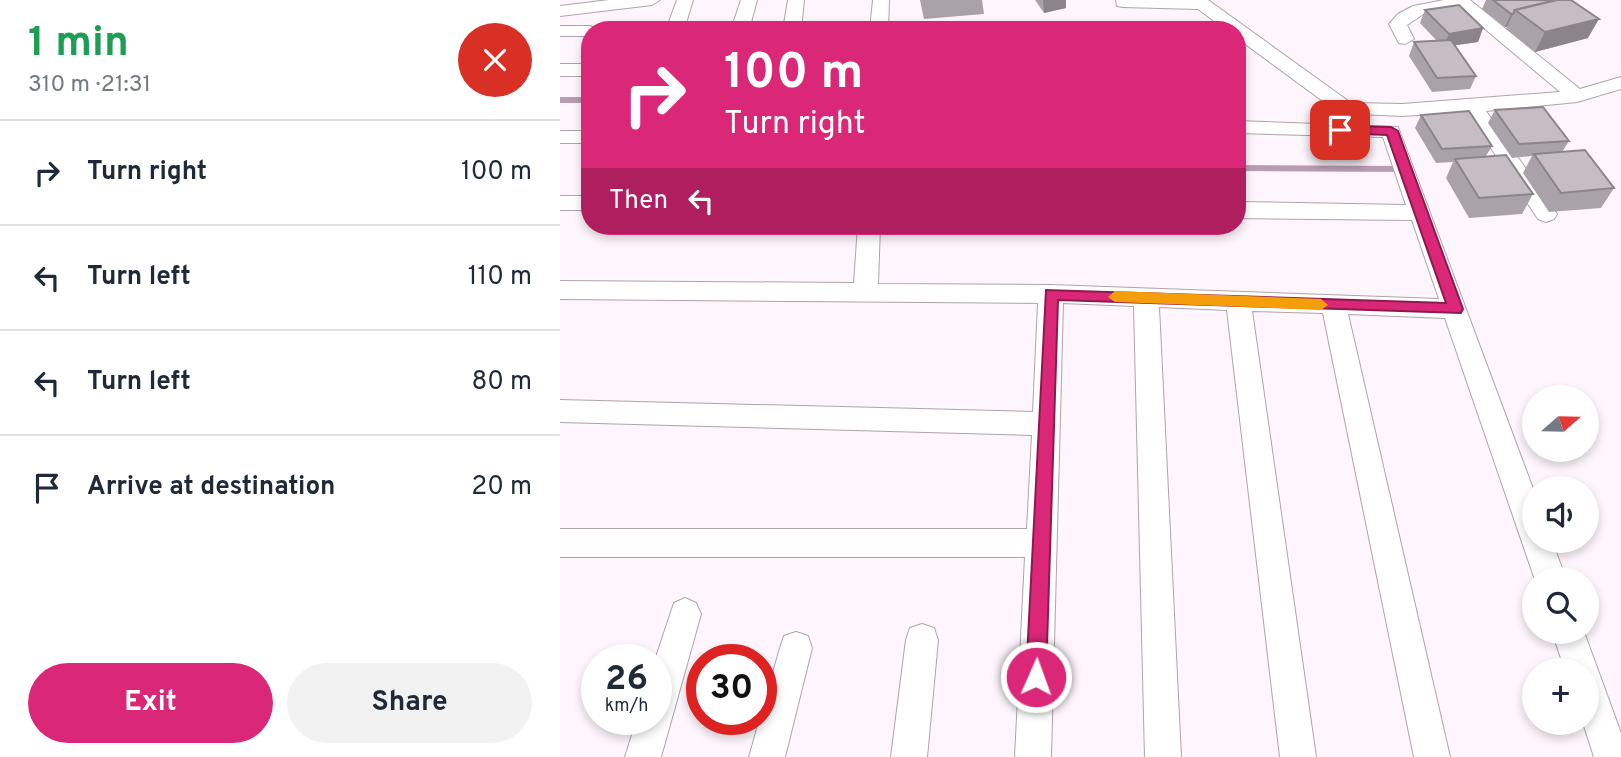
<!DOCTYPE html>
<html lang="en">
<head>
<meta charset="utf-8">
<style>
  body { margin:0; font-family:Overpass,sans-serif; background:#f2f2f3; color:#1f2937; height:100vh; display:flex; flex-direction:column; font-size:26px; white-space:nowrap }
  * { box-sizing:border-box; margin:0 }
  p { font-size:23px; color:#747a83 }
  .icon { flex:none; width:38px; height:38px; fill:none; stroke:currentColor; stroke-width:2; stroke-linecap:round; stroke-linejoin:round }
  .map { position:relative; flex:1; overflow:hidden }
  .panel { display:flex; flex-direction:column; background:#fff; width:560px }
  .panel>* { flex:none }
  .hud { position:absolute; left:21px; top:21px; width:665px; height:214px; border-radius:28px; box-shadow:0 4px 10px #0003; background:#db2777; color:#fff; overflow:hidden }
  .needle { width:46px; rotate:70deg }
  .controls { position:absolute; left:962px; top:385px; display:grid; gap:14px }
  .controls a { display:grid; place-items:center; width:77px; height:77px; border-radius:50%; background:#fff; box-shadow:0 4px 10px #0003; font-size:35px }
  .speed { position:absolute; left:21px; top:644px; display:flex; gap:14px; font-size:35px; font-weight:700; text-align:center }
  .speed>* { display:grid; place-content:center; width:91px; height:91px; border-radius:50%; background:#fff; box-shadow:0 4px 10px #0003; line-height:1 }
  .speed small { font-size:18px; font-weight:400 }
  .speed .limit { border:10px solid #d22; background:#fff; color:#111 }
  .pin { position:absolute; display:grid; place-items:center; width:60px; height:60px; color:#fff; margin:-30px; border-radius:14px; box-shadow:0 4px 10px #0006 }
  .me { position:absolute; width:77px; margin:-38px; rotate:2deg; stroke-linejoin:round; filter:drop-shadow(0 0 5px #0008) }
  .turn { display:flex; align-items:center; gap:24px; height:147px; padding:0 28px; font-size:32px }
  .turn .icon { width:91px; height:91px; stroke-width:2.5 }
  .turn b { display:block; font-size:49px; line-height:60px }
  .then { display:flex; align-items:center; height:66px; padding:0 28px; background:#0003; gap:14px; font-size:26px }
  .round { display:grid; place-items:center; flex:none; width:74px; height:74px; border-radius:37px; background:#f2f2f3 }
  .headline { display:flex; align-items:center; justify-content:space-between; height:119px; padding:0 28px }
  h1 { font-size:42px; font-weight:700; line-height:52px; color:#1e9e55 }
  .button { display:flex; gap:14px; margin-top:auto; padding:14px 28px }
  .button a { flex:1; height:80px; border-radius:42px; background:#db2777; color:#fff; font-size:28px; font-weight:700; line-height:80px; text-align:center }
  .button a+a { background:#f2f2f3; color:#1f2937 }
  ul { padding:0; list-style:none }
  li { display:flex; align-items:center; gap:21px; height:105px; padding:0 28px; border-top:2px solid #e0e1e3 }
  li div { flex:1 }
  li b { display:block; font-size:26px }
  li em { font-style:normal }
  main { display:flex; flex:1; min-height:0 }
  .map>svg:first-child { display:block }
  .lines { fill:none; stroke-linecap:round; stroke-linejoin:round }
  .stream { stroke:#b79cb2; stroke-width:6 }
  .street-casing { stroke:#ada4ab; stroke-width:2 }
  .street { fill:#fff; fill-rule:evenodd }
  .wall { fill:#aaa2a9 }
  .shaded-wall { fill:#8b8489 }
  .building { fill:#c6bcc4; stroke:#8b8489; stroke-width:2 }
  .route { fill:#db2777; stroke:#8e194d; stroke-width:2 }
  .slow { fill:#f59e0b }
</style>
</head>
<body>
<main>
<section class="panel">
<div class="headline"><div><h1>1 min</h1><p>310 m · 21:31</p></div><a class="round" style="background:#d93025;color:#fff"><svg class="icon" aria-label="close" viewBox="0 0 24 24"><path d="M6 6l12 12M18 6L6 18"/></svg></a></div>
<ul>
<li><svg class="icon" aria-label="right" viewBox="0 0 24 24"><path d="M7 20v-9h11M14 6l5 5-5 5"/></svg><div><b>Turn right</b></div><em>100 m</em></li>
<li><svg class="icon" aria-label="left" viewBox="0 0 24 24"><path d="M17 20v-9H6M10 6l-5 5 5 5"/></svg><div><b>Turn left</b></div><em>110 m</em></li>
<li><svg class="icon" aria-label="left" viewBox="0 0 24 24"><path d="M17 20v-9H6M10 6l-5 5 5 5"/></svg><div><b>Turn left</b></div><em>80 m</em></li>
<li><svg class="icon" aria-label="arrive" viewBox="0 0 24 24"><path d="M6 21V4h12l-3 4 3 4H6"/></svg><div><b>Arrive at destination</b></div><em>20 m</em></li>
</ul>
<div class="button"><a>Exit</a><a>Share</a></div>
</section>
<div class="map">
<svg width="1061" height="757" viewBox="0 0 1061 757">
  <rect width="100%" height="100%" fill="#fef6fc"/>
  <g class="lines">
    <g class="stream">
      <polyline points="0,100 30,100"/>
      <polyline points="677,168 842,169"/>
    </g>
    <defs>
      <g id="street">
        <polygon points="49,0 100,0 92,5 0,16 0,6"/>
        <polygon points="117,0 133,0 124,30 106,30"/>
        <polygon points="181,0 197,0 189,30 171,30"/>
        <polygon points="228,0 244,0 241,30 223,30"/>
        <polygon points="313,0 329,0 328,30 310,30"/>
        <polygon points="556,0 648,0 791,103 842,104 1000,92 900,8 865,13 847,25 854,39 845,44 839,43 829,24 838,14 853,6 884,0 910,0 1020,89 1061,77 1061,89 1017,102 926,111 997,214 994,219 986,222 978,219 907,112 842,116 779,113 677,38 677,30 666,30 638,9 563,7 557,6"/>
        <polygon points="0,26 30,26 38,30 30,30 30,36 0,36"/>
        <rect x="0" y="64" width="30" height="12"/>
        <polygon points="677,121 838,127 975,494 975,541 992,541 1006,579 975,580 885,318 788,314 890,757 854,757 763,313 692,311 756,757 720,757 667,310 599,307 621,757 585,757 574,306 503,303 491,757 455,757 465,557 0,557 0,529 467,529 472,435 0,422 0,400 473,412 478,303 0,299 0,281 294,283 298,226 320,226 318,284 491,285 879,299 852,220 677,218 677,202 846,205 823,137 677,133"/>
        <rect x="0" y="131" width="30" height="12"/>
        <rect x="0" y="196" width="30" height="14"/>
        <polygon points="125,598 136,603 141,614 101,757 65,757 77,719 96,719 95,660 114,603"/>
        <polygon points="362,624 374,628 378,640 367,757 331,757 346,640 350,628"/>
        <polygon points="236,632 248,636 252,648 225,757 189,757 220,648 224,636"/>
        <polygon points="992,632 1024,632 1061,733 1061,757 1034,757 1023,723 1027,723 1027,670 1005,670"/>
      </g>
    </defs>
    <use href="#street" class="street-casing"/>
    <use href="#street" class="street"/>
  </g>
  <g class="wall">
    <polygon points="360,0 422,0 424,14 364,19"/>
    <polygon points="475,0 507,0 506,0 506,8 484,13"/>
    <polygon points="926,0 1011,0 1028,38 975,52 946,29 947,27 945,27 922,9"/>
    <polygon points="865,10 923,28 918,42 895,45 916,76 910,89 872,92 849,56 854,42 877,41 860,23"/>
    <polygon points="935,110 1009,141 1002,152 1054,188 1041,208 989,212 963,173 972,156 952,158 928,123"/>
    <polygon points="861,115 932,146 926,156 973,194 962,214 909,218 886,178 893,162 876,163 855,128"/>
  </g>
  <g class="shaded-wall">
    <polygon points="483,0 507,0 506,0 506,8 484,13"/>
    <polygon points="951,14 953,14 947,27 945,27"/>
    <polygon points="1039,19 1028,38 975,52 985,32"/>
    <polygon points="923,28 918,42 883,47 889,34"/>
  </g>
  <g class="building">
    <polygon points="933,0 996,0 955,10 953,14 951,14"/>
    <polygon points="997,0 1011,0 1039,19 985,32 955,10"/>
    <polygon points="899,5 923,28 889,34 865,10"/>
    <polygon points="891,40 916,76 877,78 854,42"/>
    <polygon points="983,107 1009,141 959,144 935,110"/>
    <polygon points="909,111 932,146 882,149 861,115"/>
    <polygon points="1025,150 1054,188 1001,193 974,154"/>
    <polygon points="946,155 973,194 919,198 895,159"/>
  </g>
  <polygon class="route" points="780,126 831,127 838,131 903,309 901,313 498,300 486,677 483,684 476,687 469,684 466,677 486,290 886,303 827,135 776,133 776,127"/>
  <polygon class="slow" points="555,291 761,299 768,305 761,310 555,302 548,297"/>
</svg>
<div class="controls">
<a><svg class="needle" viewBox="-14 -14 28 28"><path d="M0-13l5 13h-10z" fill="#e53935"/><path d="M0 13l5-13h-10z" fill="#747a83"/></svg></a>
<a><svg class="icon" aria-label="sound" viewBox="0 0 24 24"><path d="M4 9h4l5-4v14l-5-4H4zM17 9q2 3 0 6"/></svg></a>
<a><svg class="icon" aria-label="search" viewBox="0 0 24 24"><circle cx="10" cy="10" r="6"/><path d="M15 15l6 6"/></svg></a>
<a>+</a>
</div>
<div class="speed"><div>26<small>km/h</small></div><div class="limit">30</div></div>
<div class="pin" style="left:780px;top:130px;background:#d93025"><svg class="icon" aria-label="arrive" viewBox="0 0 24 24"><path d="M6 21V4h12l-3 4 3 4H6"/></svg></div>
<svg class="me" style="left:476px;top:677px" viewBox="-20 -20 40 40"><circle r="17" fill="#db2777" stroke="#fff" stroke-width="3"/><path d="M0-11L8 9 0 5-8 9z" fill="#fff"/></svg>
<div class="hud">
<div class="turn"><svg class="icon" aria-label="right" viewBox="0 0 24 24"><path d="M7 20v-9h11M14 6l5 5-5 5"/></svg><div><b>100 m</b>Turn right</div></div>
<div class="then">Then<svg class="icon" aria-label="left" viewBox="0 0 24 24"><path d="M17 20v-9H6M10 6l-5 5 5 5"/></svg></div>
</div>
</div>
</main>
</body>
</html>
